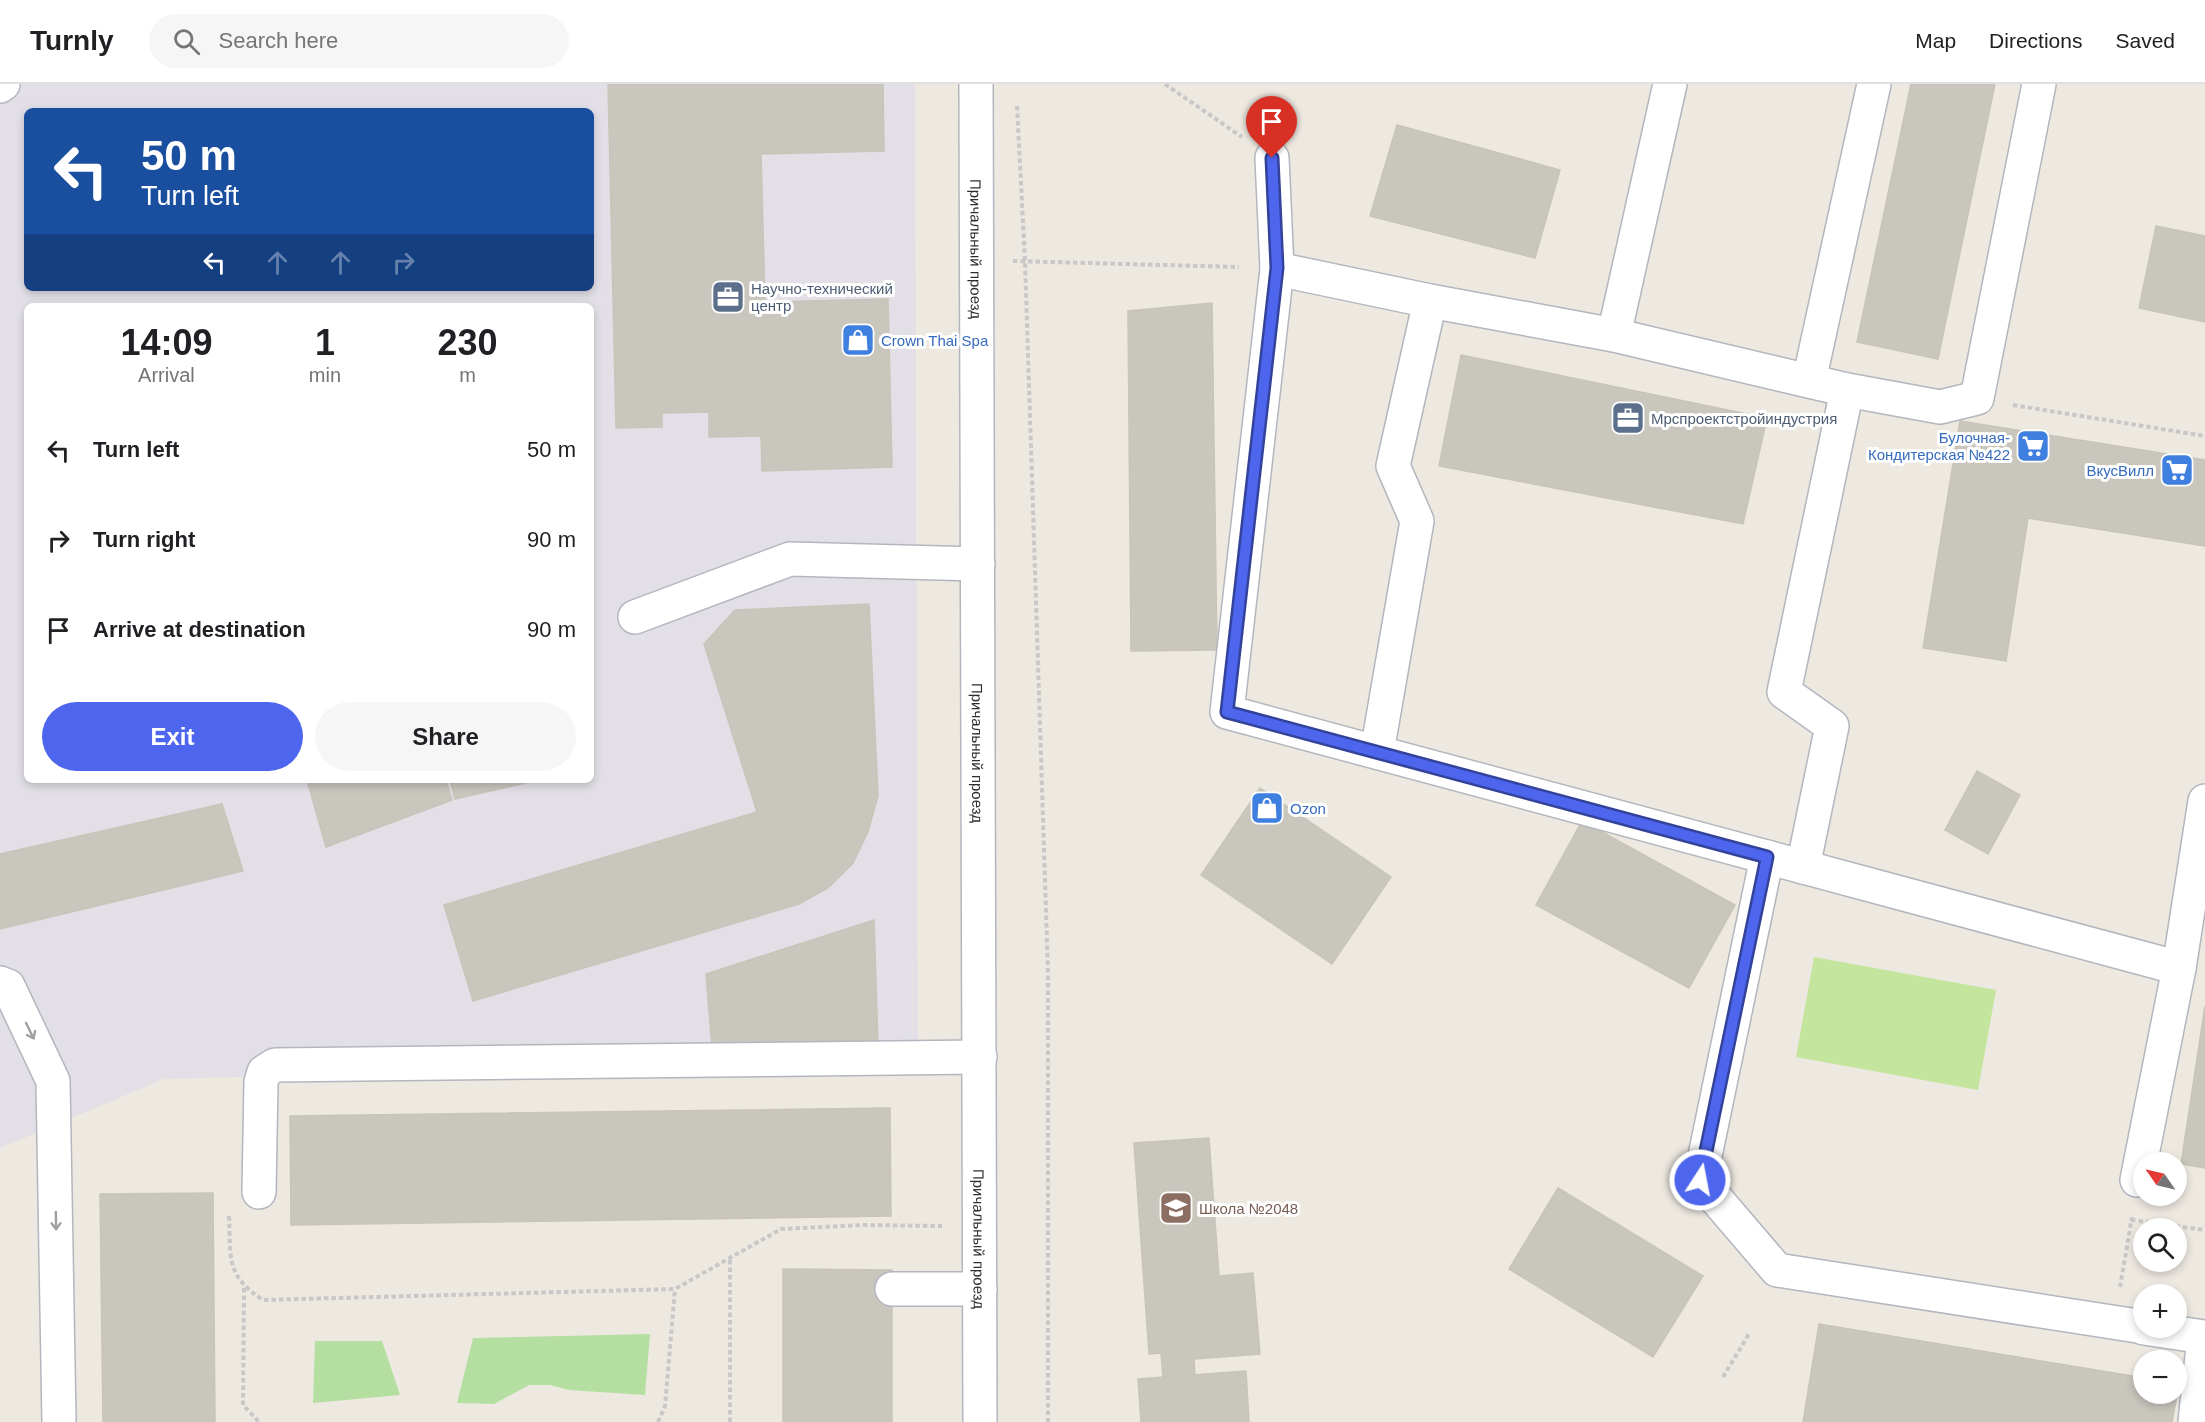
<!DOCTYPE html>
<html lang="en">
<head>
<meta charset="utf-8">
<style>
  body { margin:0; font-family:Arial,sans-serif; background:#f6f6f6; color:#202124; height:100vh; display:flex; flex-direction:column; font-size:22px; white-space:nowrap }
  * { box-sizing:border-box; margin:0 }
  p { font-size:20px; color:#757577 }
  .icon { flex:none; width:33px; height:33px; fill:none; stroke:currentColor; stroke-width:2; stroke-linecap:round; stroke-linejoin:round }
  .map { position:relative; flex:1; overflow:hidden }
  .details { position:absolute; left:24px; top:219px; width:570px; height:480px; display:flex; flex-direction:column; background:#fff; border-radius:9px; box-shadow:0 3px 9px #0003 }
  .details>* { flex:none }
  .top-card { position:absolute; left:24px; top:24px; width:570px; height:183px; border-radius:9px; box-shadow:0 3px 9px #0003; background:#1a4fa0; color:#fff; overflow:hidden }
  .needle { width:39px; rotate:304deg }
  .tools { position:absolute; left:2133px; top:1068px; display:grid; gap:12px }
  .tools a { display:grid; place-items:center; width:54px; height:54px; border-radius:50%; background:#fff; box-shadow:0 3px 9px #0003; font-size:30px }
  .pin { position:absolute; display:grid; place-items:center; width:51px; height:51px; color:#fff; margin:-62px -26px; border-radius:50% 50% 50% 0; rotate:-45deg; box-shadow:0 0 6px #0007 }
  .pin .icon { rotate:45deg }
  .me { position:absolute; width:66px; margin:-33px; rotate:11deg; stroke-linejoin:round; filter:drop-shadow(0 0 4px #0008) }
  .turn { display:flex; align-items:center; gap:21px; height:126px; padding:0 18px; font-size:27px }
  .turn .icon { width:78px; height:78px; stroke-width:2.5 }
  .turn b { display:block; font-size:42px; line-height:51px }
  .lanes { display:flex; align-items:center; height:57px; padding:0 18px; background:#0003; justify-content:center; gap:30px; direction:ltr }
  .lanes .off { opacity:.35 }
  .eta { display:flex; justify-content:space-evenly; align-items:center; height:102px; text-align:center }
  .eta b { font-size:36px; font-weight:800; line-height:42px }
  .cta { display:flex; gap:12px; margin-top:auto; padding:12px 18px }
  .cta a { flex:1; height:69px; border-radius:36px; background:#4e65ed; color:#fff; font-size:24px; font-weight:800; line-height:69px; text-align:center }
  .cta a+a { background:#f6f6f6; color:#202124 }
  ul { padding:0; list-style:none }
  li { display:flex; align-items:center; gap:18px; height:90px; padding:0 18px }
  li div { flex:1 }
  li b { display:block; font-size:22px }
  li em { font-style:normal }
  header { display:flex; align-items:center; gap:36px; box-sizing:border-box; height:84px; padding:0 30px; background:#fff; border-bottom:2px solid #e0e0e0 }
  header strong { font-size:28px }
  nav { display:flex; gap:33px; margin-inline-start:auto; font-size:21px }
  .search { width:420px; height:54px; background:#f6f6f6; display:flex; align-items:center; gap:15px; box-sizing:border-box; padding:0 21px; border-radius:33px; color:#757577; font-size:22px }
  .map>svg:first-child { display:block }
  .industrial { fill:#e2e0e6; fill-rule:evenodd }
  .green { fill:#b4dfa1 }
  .pitch { fill:#c4e59e }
  .building { fill:#c9c6be; stroke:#c8c4ba; stroke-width:1.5 }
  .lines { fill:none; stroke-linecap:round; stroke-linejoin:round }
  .minor-casing { stroke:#b4b6bf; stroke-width:36 }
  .path { stroke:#c8c8c8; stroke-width:4; stroke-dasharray:4.5 3; stroke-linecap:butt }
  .minor { stroke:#fff; stroke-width:33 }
  .oneway { stroke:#a0a0a0 }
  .route-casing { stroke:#33429a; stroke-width:15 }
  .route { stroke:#4e65ed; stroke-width:10 }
  .labels { text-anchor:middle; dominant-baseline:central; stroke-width:6; stroke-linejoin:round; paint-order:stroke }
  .street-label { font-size:15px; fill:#2d2d2d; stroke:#fff }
  .service-label { font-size:15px; fill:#4e5e75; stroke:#fff; text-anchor:start }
  .shop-label { font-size:15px; fill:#366cbe; stroke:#fff; text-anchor:start }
  .education-label { font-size:15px; fill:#785e54; stroke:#fff; text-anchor:start }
</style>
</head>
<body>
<header>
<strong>Turnly</strong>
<div class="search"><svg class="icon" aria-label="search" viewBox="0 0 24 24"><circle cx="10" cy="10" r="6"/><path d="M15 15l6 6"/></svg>Search here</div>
<nav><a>Map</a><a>Directions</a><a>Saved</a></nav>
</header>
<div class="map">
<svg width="2205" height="1338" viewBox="0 0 2205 1338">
  <rect width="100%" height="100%" fill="#ede8e0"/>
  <path class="industrial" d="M0,0H915L918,975L164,995L0,1064ZM27,27H591V204H27ZM27,222H591V696H27Z"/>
  <g class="green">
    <polygon points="650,1250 645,1311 569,1306 550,1301 529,1301 494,1320 457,1319 473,1254"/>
    <polygon points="315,1257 382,1257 400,1311 313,1319"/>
  </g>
  <polygon class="pitch" points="1814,873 1996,906 1978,1006 1796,973"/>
  <g class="building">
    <polygon points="608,0 883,0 884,67 761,70 765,218 888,215 892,383 762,387 761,352 709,353 709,328 662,329 662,343 616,344"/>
    <polygon points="1911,0 1995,0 1938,275 1857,258"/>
    <polygon points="1397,41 1560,86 1535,174 1370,132"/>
    <polygon points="2156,142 2205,152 2205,238 2139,224"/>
    <polygon points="1212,219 1217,566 1131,567 1128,227"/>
    <polygon points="1461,271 1767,334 1743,440 1439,382"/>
    <polygon points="1960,337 2205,376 2205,462 2028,434 2006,577 1923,564"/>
    <polygon points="869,520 878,712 868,748 853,779 828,804 799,820 473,917 444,821 757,728 704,560 735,526"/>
    <polygon points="1977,687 2020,711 1988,770 1945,746"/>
    <polygon points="307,696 446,696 452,716 326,763"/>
    <polygon points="450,696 538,696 455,715"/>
    <polygon points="1260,704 1391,793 1332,880 1201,791"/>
    <polygon points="222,720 243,787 0,845 0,770"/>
    <polygon points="1582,737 1735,821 1689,904 1536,821"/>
    <polygon points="874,836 878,962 712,964 706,890"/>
    <polygon points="2205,922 2205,1084 2181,1080"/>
    <polygon points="890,1024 891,1132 291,1141 290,1032"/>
    <polygon points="1209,1054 1219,1192 1253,1189 1260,1270 1194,1275 1195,1291 1163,1293 1161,1269 1149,1270 1134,1059"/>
    <polygon points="1558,1104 1703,1192 1653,1273 1509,1185"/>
    <polygon points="213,1109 215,1338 103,1338 100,1110"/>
    <polygon points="783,1185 892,1186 892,1338 783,1338"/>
    <polygon points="1819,1240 2144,1294 2144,1310 2176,1310 2176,1299 2179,1300 2172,1338 1803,1338"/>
    <polygon points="1246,1287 1249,1338 1141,1338 1138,1295"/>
  </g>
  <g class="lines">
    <defs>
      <g id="minor">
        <path id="s1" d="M976,0L980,1338"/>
        <polyline points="0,2 3,0"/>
        <polyline points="1272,74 1277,185 1430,217 1614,251 1847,306 1940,323 1977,314 2039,0"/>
        <polyline points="1277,185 1227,628 2179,884"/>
        <polyline points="1614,251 1670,0"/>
        <polyline points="1809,297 1874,0"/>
        <polyline points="635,533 790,475 978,480"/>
        <polyline points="1377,668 1417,437 1393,382 1430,217"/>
        <polyline points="1767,773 1700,1096 1777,1186 2144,1243"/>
        <polyline points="1803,783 1832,642 1784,608 1847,306"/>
        <polyline points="0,899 8,902 53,997 59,1338"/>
        <polyline points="2137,1096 2179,884 2205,717"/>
        <polyline points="259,1108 261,998 264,988 275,981 980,973"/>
        <polyline points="892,1205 980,1205"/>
        <polyline points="2144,1244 2204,1253 2195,1338"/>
      </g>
    </defs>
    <use href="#minor" class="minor-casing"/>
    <g class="path">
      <polyline points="1165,0 1242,53"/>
      <polyline points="1017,22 1025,177 1048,889 1048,1338"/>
      <polyline points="1013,177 1239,183"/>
      <polyline points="2013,321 2205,352"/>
      <path d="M229,1132C231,1174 225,1191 263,1216L675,1205L781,1145L863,1141L942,1142"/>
      <polyline points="2131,1136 2205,1146"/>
      <polyline points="2120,1203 2132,1133"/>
      <polyline points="244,1204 243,1321 259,1338"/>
      <polyline points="1723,1293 1749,1250"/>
      <polyline points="658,1338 665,1322 675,1205"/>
      <polyline points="730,1338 730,1174"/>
    </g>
    <use href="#minor" class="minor"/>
  </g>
  <defs><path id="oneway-shaft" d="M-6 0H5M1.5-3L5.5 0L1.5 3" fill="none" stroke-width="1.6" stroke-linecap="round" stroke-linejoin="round" transform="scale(1.5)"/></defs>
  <g class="oneway">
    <use href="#oneway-shaft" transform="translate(30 947) rotate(64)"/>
    <use href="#oneway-shaft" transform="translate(56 1137) rotate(89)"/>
  </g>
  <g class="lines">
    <defs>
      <polyline id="route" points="1272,74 1277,184 1227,628 1767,773 1700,1096"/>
    </defs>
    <use href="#route" class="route-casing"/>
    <use href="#route" class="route"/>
  </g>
  <defs>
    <symbol id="office-square" viewBox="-11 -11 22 22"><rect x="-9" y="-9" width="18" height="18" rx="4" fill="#5c6f8a" stroke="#fff"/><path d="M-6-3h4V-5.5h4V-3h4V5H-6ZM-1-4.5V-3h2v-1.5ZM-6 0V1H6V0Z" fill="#fff"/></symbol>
    <symbol id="shop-square" viewBox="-11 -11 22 22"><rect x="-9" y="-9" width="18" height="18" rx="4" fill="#3f7fe0" stroke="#fff"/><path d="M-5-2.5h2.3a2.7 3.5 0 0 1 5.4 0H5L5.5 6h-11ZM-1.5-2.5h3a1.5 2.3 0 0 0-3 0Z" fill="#fff"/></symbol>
    <symbol id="supermarket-square" viewBox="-11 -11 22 22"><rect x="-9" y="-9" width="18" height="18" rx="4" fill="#3f7fe0" stroke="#fff"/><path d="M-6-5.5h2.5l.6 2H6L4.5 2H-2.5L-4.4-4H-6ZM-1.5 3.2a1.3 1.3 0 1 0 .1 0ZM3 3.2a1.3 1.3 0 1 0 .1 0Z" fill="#fff"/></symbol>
    <symbol id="school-square" viewBox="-11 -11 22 22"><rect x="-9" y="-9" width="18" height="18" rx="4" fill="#8d6e63" stroke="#fff"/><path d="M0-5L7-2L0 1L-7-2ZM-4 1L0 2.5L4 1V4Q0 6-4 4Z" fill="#fff"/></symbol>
  </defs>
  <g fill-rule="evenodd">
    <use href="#office-square" x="709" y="194" width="38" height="38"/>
    <use href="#shop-square" x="839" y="237" width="38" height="38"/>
    <use href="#office-square" x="1609" y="315" width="38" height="38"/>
    <use href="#supermarket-square" x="2014" y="343" width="38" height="38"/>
    <use href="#supermarket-square" x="2158" y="367" width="38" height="38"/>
    <use href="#shop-square" x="1248" y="705" width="38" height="38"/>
    <use href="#school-square" x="1157" y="1105" width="38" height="38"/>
  </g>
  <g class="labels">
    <g class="street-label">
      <text stroke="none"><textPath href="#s1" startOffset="165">Причальный проезд</textPath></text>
      <text stroke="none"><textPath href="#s1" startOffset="669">Причальный проезд</textPath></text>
      <text stroke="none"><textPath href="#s1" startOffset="1155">Причальный проезд</textPath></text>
    </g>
    <g class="service-label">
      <text x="751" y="204">Научно-технический<tspan x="751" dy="17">центр</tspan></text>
      <text x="1651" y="334">Мрспроектстройиндустрия</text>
    </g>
    <g class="shop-label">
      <text x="881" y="256">Crown Thai Spa</text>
      <text x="2010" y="353" text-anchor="end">Булочная-<tspan x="2010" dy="17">Кондитерская №422</tspan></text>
      <text x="2154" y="386" text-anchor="end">ВкусВилл</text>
      <text x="1290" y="724">Ozon</text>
    </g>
    <g class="education-label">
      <text x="1199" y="1124">Школа №2048</text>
    </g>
  </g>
</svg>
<div class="tools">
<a><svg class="needle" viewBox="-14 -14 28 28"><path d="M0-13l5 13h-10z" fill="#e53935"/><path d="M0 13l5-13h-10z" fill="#757577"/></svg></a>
<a><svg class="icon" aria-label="search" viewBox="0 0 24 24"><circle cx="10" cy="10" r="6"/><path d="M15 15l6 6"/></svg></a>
<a>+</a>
<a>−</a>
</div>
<div class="pin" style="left:1272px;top:74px;background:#d93025"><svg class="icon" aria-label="arrive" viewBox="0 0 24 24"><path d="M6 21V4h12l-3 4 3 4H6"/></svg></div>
<svg class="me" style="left:1700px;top:1096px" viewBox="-20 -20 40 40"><circle r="17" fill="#4e65ed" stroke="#fff" stroke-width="3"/><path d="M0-11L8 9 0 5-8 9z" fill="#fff"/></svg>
<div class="top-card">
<div class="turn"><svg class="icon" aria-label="left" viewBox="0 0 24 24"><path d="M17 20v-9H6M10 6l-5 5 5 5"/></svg><div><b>50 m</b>Turn left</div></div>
<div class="lanes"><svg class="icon" aria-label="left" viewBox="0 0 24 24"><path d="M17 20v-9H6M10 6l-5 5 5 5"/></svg><svg class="icon off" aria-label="ahead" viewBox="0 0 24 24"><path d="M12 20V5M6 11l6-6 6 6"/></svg><svg class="icon off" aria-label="ahead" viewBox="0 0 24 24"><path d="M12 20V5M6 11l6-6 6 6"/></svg><svg class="icon off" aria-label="right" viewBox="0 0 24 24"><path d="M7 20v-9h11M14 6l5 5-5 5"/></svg></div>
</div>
<section class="details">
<div class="eta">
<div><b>14:09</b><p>Arrival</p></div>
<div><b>1</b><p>min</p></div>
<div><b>230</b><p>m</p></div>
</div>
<ul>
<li><svg class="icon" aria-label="left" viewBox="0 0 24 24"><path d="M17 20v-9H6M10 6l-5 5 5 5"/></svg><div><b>Turn left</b></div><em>50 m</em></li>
<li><svg class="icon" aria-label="right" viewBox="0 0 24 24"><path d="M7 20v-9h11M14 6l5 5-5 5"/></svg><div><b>Turn right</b></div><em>90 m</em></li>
<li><svg class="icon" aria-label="arrive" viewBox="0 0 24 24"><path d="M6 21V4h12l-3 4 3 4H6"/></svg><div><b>Arrive at destination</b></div><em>90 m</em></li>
</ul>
<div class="cta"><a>Exit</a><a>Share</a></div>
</section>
</div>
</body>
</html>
